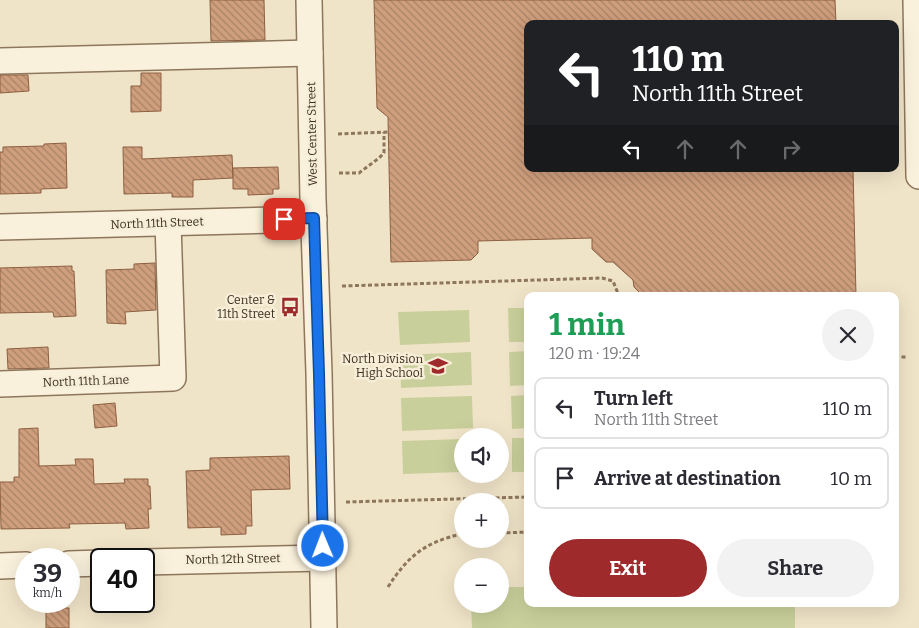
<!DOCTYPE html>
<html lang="en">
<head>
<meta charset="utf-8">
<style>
  body { margin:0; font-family:Bitter,serif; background:#f2f2f3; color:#2b2b33; height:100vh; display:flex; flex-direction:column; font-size:19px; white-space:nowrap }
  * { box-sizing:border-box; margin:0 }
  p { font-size:16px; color:#7c7c81 }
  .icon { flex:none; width:28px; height:28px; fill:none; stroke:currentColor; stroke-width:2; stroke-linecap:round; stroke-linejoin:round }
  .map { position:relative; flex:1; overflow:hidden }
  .side { position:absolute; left:524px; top:292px; width:375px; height:315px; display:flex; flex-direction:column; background:#fff; border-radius:10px; box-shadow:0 5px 20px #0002 }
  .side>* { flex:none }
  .guide { position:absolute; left:524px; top:20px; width:375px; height:152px; border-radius:10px; box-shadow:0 5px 20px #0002; background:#202124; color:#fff; overflow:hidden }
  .fabs { position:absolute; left:454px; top:428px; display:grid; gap:10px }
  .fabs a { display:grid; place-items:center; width:55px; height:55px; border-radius:50%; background:#fff; box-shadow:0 5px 20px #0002; font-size:25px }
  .speed { position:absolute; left:15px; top:548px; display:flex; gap:10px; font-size:25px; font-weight:700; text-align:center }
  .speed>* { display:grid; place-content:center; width:65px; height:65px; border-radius:50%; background:#fff; box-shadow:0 5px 20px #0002; line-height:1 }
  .speed small { font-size:12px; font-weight:400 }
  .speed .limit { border:2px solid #111; border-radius:8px; background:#fff; color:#111 }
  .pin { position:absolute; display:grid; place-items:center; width:42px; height:42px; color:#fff; margin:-21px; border-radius:10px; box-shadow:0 2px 8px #0006 }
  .me { position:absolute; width:55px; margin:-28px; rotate:359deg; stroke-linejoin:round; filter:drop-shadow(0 0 4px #0008) }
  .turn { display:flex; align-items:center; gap:18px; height:105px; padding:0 25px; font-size:22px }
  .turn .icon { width:65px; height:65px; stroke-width:2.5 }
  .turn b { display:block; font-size:35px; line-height:42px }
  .lanes { display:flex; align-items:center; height:48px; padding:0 25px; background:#0003; justify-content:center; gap:25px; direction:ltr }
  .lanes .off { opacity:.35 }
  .round { display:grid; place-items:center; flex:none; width:52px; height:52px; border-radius:26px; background:#f2f2f3 }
  .overview { display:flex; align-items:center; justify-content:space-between; height:85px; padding:0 25px }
  h1 { font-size:30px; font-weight:700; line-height:38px; color:#1e9e55 }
  .button { display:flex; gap:10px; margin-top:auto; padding:10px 25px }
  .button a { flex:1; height:58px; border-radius:30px; background:#9e2a2b; color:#fff; font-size:20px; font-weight:700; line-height:58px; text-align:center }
  .button a+a { background:#f2f2f3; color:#2b2b33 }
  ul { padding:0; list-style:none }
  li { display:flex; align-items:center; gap:15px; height:62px; margin:0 10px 8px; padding:0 15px; border:2px solid #e1e1e2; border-radius:10px }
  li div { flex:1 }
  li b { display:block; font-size:19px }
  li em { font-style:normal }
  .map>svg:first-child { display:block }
  .pitch { fill:#c9cf9b }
  .building { fill:url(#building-back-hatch); stroke:#8d5f41 }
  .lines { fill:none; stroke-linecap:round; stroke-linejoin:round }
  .minor-casing { stroke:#8d765c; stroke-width:28 }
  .path { stroke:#8d765c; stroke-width:3; stroke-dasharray:4 2.5; stroke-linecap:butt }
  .minor { stroke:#faf1dc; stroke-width:25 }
  .route-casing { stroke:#114b97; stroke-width:12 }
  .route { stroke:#1a73e8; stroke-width:9 }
  .labels { text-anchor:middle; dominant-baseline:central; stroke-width:5; stroke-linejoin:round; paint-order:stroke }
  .street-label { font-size:12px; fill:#3d2e20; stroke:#f7eed8 }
  .poi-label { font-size:12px; fill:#3d2e20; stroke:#f7eed8; text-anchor:end }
</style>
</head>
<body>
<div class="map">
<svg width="919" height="628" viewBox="0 0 919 628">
  <defs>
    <pattern id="building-back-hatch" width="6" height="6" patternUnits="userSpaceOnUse" patternTransform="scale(1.25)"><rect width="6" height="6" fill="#cf9f7d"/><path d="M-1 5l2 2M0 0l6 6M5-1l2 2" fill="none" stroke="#a98266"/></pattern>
  </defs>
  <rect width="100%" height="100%" fill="#f0e4c8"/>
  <g class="pitch">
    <polygon points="508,308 527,308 527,342 509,342"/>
    <polygon points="469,310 470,342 400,345 398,312"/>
    <polygon points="527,351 527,385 510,386 509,352"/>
    <polygon points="471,352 472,385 401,388 400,355"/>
    <polygon points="527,395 527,428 512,429 511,396"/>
    <polygon points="472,396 473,428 402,431 401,398"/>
    <rect x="512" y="438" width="15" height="34"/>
    <polygon points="462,439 462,472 403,474 402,441"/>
    <polygon points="500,587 527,587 528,604 795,604 795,628 472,628 471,604 500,604"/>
  </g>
  <g class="building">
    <polygon points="210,0 264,0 265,40 211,41"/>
    <polygon points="374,0 835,0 836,24 528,24 528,169 853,169 856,296 639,296 639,292 634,287 633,280 613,262 606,262 592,249 592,238 478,241 478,253 471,260 391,262 388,117 377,108"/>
    <polygon points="141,73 161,73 161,111 131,112 131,86 141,86"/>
    <polygon points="0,75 28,75 29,91 0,93"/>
    <polygon points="66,143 67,188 41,189 41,193 0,194 0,152 3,152 3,147 44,146 44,144"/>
    <polygon points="123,147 142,147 142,159 232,155 233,178 193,180 193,197 172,197 172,193 124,194"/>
    <polygon points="278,167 279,189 273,189 273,194 248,195 248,189 233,189 233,168"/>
    <polygon points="155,263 156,310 125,312 126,324 107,323 106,270 134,269 134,264"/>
    <polygon points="72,266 72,271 74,271 76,316 54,317 53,312 0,313 0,268"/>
    <polygon points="48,347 49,368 8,369 7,349"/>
    <polygon points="115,403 117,426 95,428 93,405"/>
    <polygon points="38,428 39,466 76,465 75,459 93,459 94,484 125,483 124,479 148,479 148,486 150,486 151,509 148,509 149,528 126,529 125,523 69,524 70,528 1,529 0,482 14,482 14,477 19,477 19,429"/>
    <polygon points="289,456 290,489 251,490 252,526 246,526 246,534 221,535 221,527 188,528 186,471 210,470 210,458"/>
    <rect x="46" y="608" width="23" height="20"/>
  </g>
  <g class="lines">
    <defs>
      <g id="minor">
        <polyline points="309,0 313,199 319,373 324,628"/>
        <polyline points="916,0 919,176"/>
        <polyline points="0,61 310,53"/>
        <polyline points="0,227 314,219"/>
        <polyline points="0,384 173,378 168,223"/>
        <polyline points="144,562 323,558"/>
        <polyline points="69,564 101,563"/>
        <polyline points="0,566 26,565"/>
      </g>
    </defs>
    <use href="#minor" class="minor-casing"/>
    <g class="path">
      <polyline points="338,134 388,132"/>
      <polyline points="339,173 359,173 379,158 384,153 384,132"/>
      <polyline points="342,286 602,278 613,281 619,296"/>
      <polyline points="895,357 906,357"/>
      <polyline points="346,502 528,497"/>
      <polyline points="500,533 528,532"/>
      <path d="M388,587C408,556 425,542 462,534"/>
    </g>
    <use href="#minor" class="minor"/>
  </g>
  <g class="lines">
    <defs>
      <polyline id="route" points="284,219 314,218 319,374 323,546"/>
    </defs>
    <use href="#route" class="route-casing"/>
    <use href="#route" class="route"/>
  </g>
  <defs>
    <symbol id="bus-bare" viewBox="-9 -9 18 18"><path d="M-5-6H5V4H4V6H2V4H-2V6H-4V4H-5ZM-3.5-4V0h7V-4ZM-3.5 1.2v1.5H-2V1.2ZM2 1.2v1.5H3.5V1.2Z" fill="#9e2a2b" stroke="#f7eed8" stroke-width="2.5" paint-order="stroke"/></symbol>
    <symbol id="school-bare" viewBox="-9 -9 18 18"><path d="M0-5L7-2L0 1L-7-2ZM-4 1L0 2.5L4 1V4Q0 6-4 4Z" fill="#9e2a2b" stroke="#f7eed8" stroke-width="2.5" paint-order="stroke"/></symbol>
  </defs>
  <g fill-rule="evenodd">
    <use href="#bus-bare" x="276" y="293" width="28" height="28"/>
    <use href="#school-bare" x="424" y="352" width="28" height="28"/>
  </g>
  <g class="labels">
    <g class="street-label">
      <text transform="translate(312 134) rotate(-91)">West Center Street</text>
      <text transform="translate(157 223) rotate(-2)">North 11th Street</text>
      <text transform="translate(86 381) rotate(-2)">North 11th Lane</text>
      <text transform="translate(233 559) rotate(-1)">North 12th Street</text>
    </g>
    <g class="poi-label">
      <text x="275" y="300">Center &amp;<tspan x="275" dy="14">11th Street</tspan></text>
      <text x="423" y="359">North Division<tspan x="423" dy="14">High School</tspan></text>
    </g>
  </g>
</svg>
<div class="fabs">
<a><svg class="icon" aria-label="sound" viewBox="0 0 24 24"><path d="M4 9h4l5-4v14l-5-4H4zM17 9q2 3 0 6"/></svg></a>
<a>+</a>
<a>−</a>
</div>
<div class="speed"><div>39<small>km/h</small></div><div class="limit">40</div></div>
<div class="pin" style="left:284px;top:219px;background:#d93025"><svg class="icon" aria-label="arrive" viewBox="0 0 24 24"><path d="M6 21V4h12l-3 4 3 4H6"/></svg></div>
<svg class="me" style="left:323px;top:546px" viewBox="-20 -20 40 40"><circle r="17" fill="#1a73e8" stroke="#fff" stroke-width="3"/><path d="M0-11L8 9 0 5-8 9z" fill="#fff"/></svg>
<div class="guide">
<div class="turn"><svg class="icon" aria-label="left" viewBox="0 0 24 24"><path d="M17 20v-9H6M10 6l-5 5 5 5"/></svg><div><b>110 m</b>North 11th Street</div></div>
<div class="lanes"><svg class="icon" aria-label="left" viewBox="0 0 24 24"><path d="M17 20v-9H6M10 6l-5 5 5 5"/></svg><svg class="icon off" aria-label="ahead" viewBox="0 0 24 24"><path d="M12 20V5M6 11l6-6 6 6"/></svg><svg class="icon off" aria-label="ahead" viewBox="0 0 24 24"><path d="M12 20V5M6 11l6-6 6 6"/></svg><svg class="icon off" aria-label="right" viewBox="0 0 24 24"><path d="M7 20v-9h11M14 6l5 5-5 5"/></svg></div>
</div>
<section class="side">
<div class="overview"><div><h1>1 min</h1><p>120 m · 19:24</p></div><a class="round"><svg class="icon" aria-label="close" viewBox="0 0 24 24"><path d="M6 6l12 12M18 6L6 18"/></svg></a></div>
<ul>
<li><svg class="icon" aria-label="left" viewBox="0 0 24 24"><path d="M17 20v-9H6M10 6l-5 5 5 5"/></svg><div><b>Turn left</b><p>North 11th Street</p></div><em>110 m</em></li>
<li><svg class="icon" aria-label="arrive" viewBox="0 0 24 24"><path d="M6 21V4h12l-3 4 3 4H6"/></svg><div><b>Arrive at destination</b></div><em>10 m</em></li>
</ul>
<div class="button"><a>Exit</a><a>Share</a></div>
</section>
</div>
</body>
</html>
